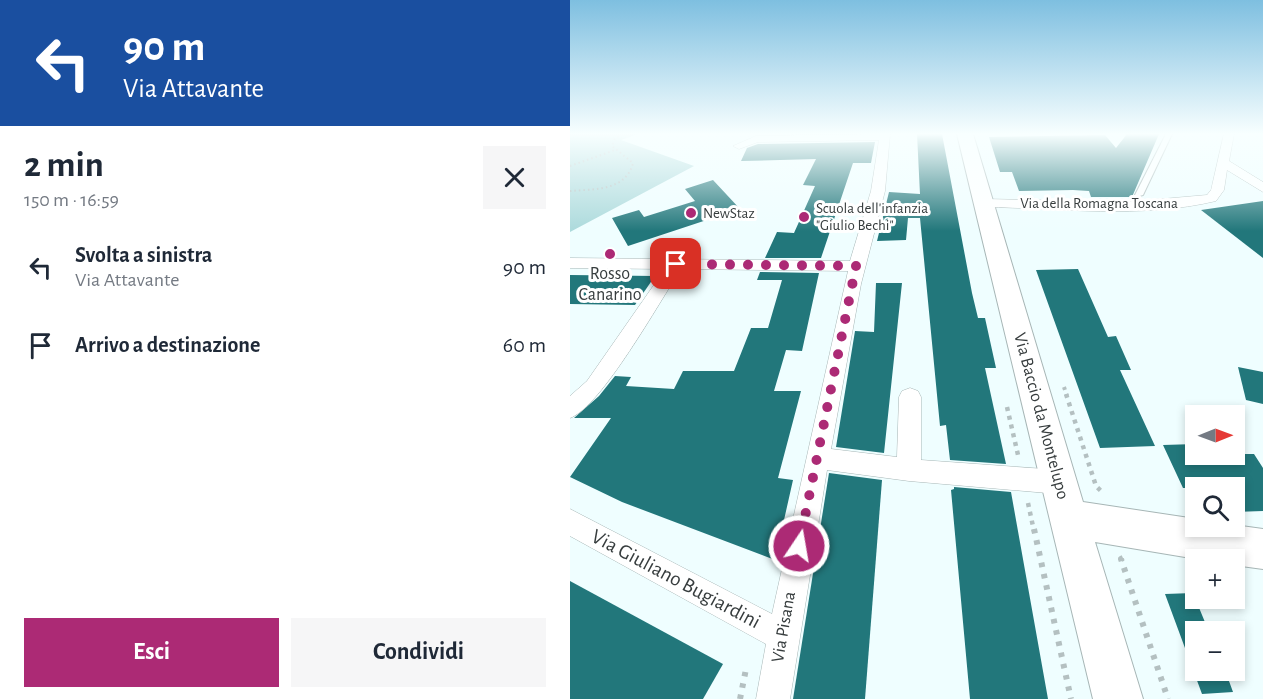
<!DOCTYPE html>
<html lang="it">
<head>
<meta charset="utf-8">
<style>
  body { margin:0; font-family:"Alegreya Sans",sans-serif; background:#f6f6f7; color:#1f2937; height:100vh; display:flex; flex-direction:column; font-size:22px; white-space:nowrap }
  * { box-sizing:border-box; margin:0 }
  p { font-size:20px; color:#747a83 }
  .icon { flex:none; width:33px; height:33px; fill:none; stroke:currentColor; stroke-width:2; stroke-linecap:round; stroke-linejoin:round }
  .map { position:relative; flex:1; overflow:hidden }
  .sheet { display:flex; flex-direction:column; background:#fff; width:570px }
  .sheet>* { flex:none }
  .hud { background:#1a4fa0; color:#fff; overflow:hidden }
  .needle { width:39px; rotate:89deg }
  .fabs { position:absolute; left:615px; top:405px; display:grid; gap:12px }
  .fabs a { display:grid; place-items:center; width:60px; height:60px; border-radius:0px; background:#fff; box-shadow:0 3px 9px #0003; font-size:30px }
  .pin { position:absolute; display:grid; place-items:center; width:51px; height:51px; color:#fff; margin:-26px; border-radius:12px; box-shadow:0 3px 9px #0006 }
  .me { position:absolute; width:66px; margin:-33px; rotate:12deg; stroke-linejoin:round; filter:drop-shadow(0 0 4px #0008) }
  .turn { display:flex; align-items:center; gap:21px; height:126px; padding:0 24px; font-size:27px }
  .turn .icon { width:78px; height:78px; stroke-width:2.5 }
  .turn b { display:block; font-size:42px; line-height:51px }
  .round { display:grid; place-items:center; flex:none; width:63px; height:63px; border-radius:0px; background:#f6f6f7 }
  .summary { display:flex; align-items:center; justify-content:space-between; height:102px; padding:0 24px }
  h1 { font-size:36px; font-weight:600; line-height:45px }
  .action { display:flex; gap:12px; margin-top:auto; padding:12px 24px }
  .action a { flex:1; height:69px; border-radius:0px; background:#ac2a75; color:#fff; font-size:24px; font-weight:600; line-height:69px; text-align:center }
  .action a+a { background:#f6f6f7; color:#1f2937 }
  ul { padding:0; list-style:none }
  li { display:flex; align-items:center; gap:18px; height:78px; padding:0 24px }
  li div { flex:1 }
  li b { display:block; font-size:22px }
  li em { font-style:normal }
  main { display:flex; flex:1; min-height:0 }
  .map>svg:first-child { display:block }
  .green { fill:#acdadc }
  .building { fill:#22777b }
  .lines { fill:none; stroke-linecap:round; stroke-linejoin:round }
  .lane-casing { stroke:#a7b6b6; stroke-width:2 }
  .street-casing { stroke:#a7b6b6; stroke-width:1 }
  .secondary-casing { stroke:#a7b6b6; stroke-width:2 }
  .path-far3 { stroke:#b4c0c1; stroke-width:2; stroke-dasharray:1.5 3; stroke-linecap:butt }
  .path-far2 { stroke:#b4c0c1; stroke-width:4; stroke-dasharray:3 4.5; stroke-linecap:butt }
  .path-far1 { stroke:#b4c0c1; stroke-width:4.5; stroke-dasharray:4 5; stroke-linecap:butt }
  .path { stroke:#b4c0c1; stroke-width:6; stroke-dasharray:4.5 7; stroke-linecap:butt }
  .lane { fill:#fff; fill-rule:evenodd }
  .street { fill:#fff; fill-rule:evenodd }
  .secondary { fill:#fff; fill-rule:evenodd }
  .route { stroke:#ac2a75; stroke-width:10; stroke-dasharray:0 18 }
  .poi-dot { fill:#ac2a75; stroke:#fff; stroke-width:2 }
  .labels { text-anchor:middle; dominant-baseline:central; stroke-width:6; stroke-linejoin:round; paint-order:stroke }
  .far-street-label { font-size:15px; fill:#373d3e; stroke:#fff }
  .far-poi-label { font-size:15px; fill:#373d3e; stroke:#fff; text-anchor:start }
  .poi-label { font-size:18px; fill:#373d3e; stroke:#fff }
  .street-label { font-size:18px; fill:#373d3e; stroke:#fff }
  .near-street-label { font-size:21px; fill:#373d3e; stroke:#fff }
</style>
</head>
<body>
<main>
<section class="sheet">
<div class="hud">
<div class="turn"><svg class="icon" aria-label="left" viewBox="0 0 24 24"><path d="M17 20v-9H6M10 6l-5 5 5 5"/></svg><div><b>90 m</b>Via Attavante</div></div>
</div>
<div class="summary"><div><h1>2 min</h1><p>150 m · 16:59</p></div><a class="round"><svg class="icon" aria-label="close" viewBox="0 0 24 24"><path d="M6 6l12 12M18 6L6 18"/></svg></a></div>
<ul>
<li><svg class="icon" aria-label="left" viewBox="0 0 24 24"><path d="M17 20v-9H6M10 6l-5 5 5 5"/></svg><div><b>Svolta a sinistra</b><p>Via Attavante</p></div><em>90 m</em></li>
<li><svg class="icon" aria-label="arrive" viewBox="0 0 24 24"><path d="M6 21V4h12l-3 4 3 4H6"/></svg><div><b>Arrivo a destinazione</b></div><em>60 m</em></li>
</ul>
<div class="action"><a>Esci</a><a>Condividi</a></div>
</section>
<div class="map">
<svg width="693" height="699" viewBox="0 0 693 699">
  <rect width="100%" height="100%" fill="#effeff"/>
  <polygon class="green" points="0,134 68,134 51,140 124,166 0,232"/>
  <g class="building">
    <polygon points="347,134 372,134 402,293 408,318 415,318 426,368 415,368 436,464 380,460 376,425 370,426 350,218 338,218 336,240 307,241 319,192 350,194"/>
    <polygon points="557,134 589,134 562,197 521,197 519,191 503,190 449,191 442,172 430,172 419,137 535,135 546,148"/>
    <polygon points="305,142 301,163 283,163 251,258 195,258 207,232 224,233 245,186 233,185 246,159 171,161 177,148 188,144"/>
    <polygon points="143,180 170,209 58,246 42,218 69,210 74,217 125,201 115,189"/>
    <polygon points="693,201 693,258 631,210"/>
    <polygon points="508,269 538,337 546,336 561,370 550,370 585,446 530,448 466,270"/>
    <polygon points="190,272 249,273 232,351 216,350 204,391 231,391 208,478 223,480 205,560 52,502 0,477 41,418 4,418 29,396 45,376 61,377 56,386 104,389 113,371 164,371 181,328 198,328 212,280 187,280"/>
    <polygon points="0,275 85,276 65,305 0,304"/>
    <polygon points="306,283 332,283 314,453 266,447 285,331 304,332"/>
    <polygon points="668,367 693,372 693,404 676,400"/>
    <polygon points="626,444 626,454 684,454 693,468 693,511 664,512 664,488 613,488 593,445"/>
    <polygon points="259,473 312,480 295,699 223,699"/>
    <polygon points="384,487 441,492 478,699 400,699 381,490 384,489"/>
    <polygon points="0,581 153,664 133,699 0,699"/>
    <polygon points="623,593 639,632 626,632 626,670 655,670 663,692 632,694 595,594"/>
  </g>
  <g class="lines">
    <defs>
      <polygon id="lane" points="596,134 602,134 573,195 566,197 565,195"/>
      <g id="street">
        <path d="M320,134L315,191L291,284L261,449L327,457L329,397L332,391L340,388L348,391L351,397V460L489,470L498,474L501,482L498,490L489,494L339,481L257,470L220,699H186L196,644L0,536V509L202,614L278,271L111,269C90,301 31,407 0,418V396L17,381L95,269L0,268V258L280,261L301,191L309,140L188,142L169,149L163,146L186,136Z"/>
        <path d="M654,134H664L659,161L693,182V192L657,170L654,190L646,201C571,219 490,208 414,207L407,203L414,199L558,202L637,195L641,190Z"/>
      </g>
      <polygon id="secondary" points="387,134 403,134 513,502 626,519 626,526 664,526 664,525 693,529 693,569 664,565 664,560 633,560 525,542 573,699 523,699"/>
    </defs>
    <use href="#lane" class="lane-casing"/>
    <use href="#street" class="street-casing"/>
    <use href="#secondary" class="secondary-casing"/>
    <g class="path-far3">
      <polyline points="0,166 45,150"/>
      <path d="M0,191C24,189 56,191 63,163L42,146L44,140L51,134"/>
    </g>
    <polyline class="path-far2" points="494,387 497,396"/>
    <g class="path-far1">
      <polyline points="496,394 526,486 532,492"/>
      <polyline points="437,407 448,455"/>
      <polyline points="458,503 464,531"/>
    </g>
    <g class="path">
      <polyline points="464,529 501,699"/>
      <polyline points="553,558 551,559 598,699"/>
      <polyline points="170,699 176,669"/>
    </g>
    <use href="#lane" class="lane"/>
    <use href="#street" class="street"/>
    <use href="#secondary" class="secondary"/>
  </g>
  <linearGradient id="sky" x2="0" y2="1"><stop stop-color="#7ebfe0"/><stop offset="0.58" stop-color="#f8ffff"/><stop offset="1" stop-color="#f8ffff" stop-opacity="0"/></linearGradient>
  <rect width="693" height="231" fill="url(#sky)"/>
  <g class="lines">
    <polyline class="route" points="106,264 286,266 229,546"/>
  </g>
  <g class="poi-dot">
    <circle cx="121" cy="213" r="6"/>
    <circle cx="234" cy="217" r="6"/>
    <circle cx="40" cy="254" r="6"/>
  </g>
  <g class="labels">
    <g class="far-street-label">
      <text x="529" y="203">Via della Romagna Toscana</text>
    </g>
    <g class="far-poi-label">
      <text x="246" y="208">Scuola dell'infanzia<tspan x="246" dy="17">"Giulio Bechi"</tspan></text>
      <text x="133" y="213">NewStaz</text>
    </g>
    <g class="poi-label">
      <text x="40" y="274">Rosso<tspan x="40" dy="21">Canarino</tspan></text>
    </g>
    <g class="street-label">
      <text transform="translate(471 416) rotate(75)">Via Baccio da Montelupo</text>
      <text transform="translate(214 627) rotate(-80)">Via Pisana</text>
    </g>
    <g class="near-street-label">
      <text transform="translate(106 579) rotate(28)">Via Giuliano Bugiardini</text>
    </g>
  </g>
</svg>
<div class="fabs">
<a><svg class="needle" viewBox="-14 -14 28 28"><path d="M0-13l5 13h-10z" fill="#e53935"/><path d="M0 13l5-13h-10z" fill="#747a83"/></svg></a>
<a><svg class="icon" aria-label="search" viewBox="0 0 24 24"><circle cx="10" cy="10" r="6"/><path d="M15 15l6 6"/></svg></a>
<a>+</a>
<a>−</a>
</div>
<div class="pin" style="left:106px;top:264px;background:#d93025"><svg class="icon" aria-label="arrive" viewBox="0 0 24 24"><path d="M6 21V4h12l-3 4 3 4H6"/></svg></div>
<svg class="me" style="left:229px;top:546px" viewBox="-20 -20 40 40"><circle r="17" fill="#ac2a75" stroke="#fff" stroke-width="3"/><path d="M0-11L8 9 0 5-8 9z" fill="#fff"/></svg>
</div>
</main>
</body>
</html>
